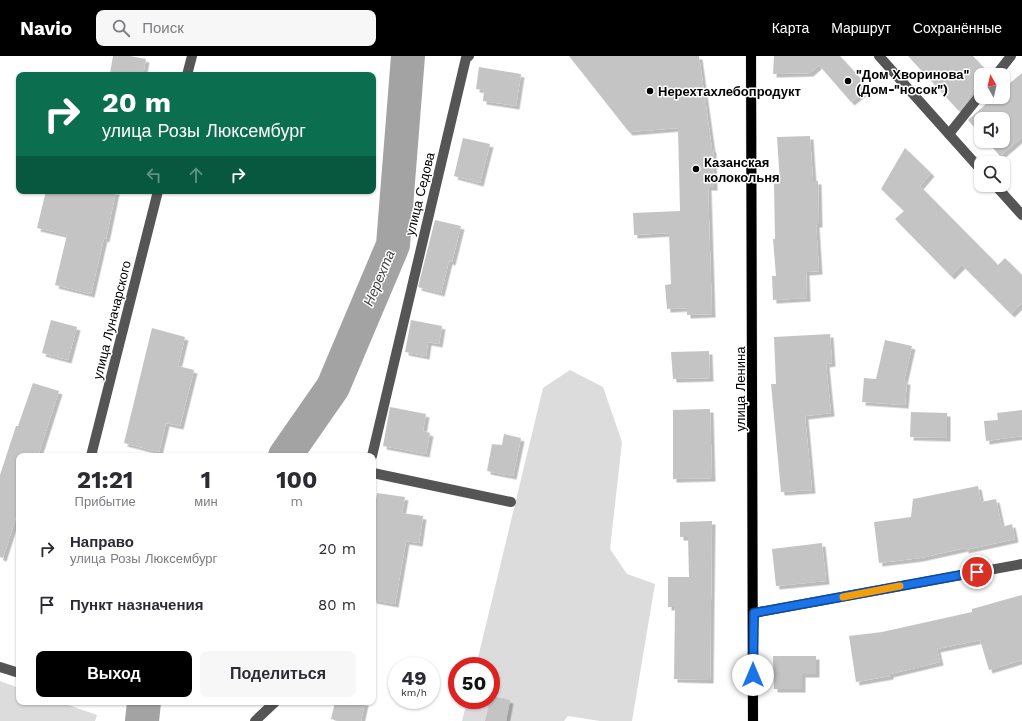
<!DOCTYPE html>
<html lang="ru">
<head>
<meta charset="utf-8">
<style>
  body { margin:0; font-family:"Work Sans",sans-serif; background:#f7f7f7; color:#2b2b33; height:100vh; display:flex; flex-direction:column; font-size:15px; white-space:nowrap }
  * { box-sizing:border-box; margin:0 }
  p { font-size:13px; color:#7c7c81 }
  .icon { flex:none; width:22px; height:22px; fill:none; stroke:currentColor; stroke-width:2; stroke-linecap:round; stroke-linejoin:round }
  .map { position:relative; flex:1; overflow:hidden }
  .side { position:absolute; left:16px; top:397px; width:360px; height:252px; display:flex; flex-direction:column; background:#fff; border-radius:8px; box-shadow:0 1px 3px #0004 }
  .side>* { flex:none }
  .banner { position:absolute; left:16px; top:16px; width:360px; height:122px; border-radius:8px; box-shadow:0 1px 3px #0004; background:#0b6e4f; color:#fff; overflow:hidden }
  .needle { width:26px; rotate:352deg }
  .controls { position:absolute; left:974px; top:12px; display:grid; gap:8px }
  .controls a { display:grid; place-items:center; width:36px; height:36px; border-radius:8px; background:#fff; box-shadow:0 1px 3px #0004; font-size:20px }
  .speed { position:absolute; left:388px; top:601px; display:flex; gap:8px; font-size:20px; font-weight:700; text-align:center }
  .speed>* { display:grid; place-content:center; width:52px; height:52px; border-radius:50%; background:#fff; box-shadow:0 1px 3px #0004; line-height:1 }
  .speed small { font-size:10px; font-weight:400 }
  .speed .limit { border:6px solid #d22; background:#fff; color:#111 }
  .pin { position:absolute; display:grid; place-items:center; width:34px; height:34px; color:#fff; margin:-17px; border:2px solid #fff; border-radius:50%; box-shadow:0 1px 4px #0007 }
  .me { position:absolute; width:44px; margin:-22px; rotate:0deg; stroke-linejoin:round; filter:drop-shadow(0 0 3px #0008) }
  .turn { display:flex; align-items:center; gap:14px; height:84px; padding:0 20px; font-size:18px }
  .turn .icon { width:52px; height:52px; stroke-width:2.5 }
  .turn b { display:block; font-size:28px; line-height:34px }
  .lanes { display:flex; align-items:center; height:38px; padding:0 20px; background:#0003; justify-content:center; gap:20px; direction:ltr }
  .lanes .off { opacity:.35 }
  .eta { display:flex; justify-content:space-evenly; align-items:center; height:68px; text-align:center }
  .eta b { font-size:24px; font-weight:700; line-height:28px }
  .button { display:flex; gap:8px; margin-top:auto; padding:8px 20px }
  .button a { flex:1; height:46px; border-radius:8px; background:#000; color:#fff; font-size:16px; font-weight:700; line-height:46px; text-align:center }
  .button a+a { background:#f7f7f7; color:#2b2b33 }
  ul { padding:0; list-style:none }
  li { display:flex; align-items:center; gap:12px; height:56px; padding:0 20px }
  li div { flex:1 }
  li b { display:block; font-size:15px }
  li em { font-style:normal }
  header { display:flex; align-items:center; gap:24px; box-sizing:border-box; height:56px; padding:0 20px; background:#000; color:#fff }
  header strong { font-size:19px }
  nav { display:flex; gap:22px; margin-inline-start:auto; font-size:14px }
  .search { width:280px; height:36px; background:#f7f7f7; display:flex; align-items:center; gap:10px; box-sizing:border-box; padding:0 14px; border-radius:8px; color:#7c7c81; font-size:15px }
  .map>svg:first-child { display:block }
  .green { fill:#dcdcdc }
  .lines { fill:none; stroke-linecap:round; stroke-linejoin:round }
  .river { stroke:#a3a3a3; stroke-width:34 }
  .building { fill:#c4c4c4; filter:url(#shadow) }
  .major-casing { stroke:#dbdbdb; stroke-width:11 }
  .minor { stroke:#555; stroke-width:10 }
  .major { stroke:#000; stroke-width:10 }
  .route-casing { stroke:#114b97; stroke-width:10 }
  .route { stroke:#1a73e8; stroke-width:7 }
  .slow { stroke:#f59e0b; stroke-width:7 }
  .poi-dot { fill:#000; stroke:#fff; stroke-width:1.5 }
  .labels { text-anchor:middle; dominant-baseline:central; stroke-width:3; stroke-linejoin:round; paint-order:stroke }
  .poi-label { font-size:13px; font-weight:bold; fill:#000; stroke:#fff; text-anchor:start }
  .street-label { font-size:13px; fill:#000; stroke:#fff }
  .water-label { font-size:14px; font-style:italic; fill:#444; stroke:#fff }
</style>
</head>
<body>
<header>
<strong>Navio</strong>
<div class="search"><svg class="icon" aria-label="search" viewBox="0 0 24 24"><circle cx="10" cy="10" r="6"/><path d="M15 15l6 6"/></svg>Поиск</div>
<nav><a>Карта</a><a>Маршрут</a><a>Сохранённые</a></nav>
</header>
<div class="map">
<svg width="1022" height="665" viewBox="0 0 1022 665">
  <defs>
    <filter id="shadow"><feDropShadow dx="3.5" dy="3.5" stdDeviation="0" flood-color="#0004"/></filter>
  </defs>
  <rect width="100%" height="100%" fill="#fff"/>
  <g class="green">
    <polygon points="570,314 603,331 622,386 610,493 627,518 655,528 632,665 600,665 568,660 564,665 462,665 467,644 491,644 491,610 476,610 543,332"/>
    <polygon points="0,625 19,632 19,646 60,646 97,659 95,665 0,665"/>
  </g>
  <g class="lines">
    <g class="river">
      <polyline points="285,400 333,331 393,189 408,0"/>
      <polyline points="142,665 144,646"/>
    </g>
  </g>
  <g class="building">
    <polygon points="113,0 130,0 146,3 143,19 110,17"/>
    <polygon points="569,0 699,0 712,93 713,93 714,131 708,131 712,258 687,259 687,252 667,253 665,229 671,228 669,177 634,179 633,157 680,155 678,72 629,76"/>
    <polygon points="774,0 840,0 869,32 851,46 819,9 810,17 773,18"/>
    <polygon points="908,0 973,0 984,12 968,43 959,55"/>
    <polygon points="479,11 521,18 516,50 483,45 484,34 476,33"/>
    <polygon points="1022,17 1022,81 1000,100 987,85 1003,85 1003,63 981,63 981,79 968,64 994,41 1003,41 1003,33"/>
    <polygon points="810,80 813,125 818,125 819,168 816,168 819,215 806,216 807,242 773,244 772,220 776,220 773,183 775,183 774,128 780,127 777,81"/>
    <polygon points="463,82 490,88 480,127 454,120"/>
    <polygon points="905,92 931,117 920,130 998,209 1005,202 1022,219 1022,247 1011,258 962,209 951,220 895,163 904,155 881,133"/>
    <polygon points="46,135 116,135 106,183 104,182 91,238 55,229 67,179 37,172"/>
    <polygon points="435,164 461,170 452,206 449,205 441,237 418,231"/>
    <polygon points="51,264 77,271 68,304 42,297"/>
    <polygon points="411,264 442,270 439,288 428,286 426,300 405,296"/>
    <polygon points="152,272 185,281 178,310 194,314 180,370 166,367 159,396 124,387"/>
    <polygon points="830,278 832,307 826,308 831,357 805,360 812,434 781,436 771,328 776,328 774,281"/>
    <polygon points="885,284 912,290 904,325 907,325 905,349 862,346 864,322 876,323"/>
    <polygon points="709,295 710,322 673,323 671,296"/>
    <polygon points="33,327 59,335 38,400 19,400 19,452 3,502 0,501 0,419 16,370 18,370"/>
    <polygon points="390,351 426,358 423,375 430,377 426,398 383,390"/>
    <polygon points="710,353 712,422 673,423 673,354"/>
    <polygon points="1022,354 1022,380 986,385 984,365 998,364 997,357"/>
    <polygon points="911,356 947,357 947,382 910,381"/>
    <polygon points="504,378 521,382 513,420 487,415 492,388 502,389"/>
    <polygon points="978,430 981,446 996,443 1002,471 1012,468 1015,483 965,494 965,492 920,502 879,507 874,466 911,461 913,443"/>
    <polygon points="377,437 405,441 402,457 423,460 419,487 406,485 395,548 373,544 373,464"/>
    <polygon points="712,465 710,624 674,623 675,551 668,551 668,521 689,521 688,481 680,481 680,466"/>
    <polygon points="822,487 826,525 776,530 772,493"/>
    <polygon points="1022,539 1022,604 989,614 980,584 937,593 940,606 890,618 890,620 856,626 849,580 882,576 972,556 972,553"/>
    <polygon points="773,600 816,600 816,618 802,618 802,633 774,633"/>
    <polygon points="491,640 510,644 506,665 485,665"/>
    <polygon points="335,646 365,646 361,665 339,665 331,663"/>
  </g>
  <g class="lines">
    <defs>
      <polyline id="major" points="751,0 753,665"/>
    </defs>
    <use href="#major" class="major-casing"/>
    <g class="minor">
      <polyline points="879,0 981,114"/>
      <polyline points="187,19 192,0"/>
      <polyline points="996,19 1011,0"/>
      <polyline points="949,78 981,38"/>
      <polyline points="995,129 1022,159"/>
      <polyline points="91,400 158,135"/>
      <polyline points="372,400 466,2 469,0"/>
      <polyline points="373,417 511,446"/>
      <polyline points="754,557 1022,508"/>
      <polyline points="0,611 19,617"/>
      <polyline points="255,665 275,646"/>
    </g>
    <use href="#major" class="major"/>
  </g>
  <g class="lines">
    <defs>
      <polyline id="route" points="753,619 754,557 977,516"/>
    </defs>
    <use href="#route" class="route-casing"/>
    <use href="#route" class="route"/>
    <polyline class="slow" points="843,541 900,530"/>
  </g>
  <g class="poi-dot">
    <circle cx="848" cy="25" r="4"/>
    <circle cx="650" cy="35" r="4"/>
    <circle cx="696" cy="113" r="4"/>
  </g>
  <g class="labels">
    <g class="poi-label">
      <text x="856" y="18">"Дом Хворинова"<tspan x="856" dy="15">(Дом-"носок")</tspan></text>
      <text x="658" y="35">Нерехтахлебопродукт</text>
      <text x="704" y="106">Казанская<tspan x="704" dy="15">колокольня</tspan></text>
    </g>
    <g class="street-label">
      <text transform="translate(420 138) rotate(-76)">улица Седова</text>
      <text transform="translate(112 264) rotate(-76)">улица Луначарского</text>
      <text transform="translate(740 333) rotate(-90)">улица Ленина</text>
    </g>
    <g class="water-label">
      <text transform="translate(379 222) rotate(-67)">Нерехта</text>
    </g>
  </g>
</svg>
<div class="controls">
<a><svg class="needle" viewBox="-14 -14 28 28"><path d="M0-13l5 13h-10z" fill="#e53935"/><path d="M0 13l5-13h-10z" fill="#7c7c81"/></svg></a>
<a><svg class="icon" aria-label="sound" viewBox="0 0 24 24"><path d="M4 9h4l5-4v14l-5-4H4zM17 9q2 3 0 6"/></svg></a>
<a><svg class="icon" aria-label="search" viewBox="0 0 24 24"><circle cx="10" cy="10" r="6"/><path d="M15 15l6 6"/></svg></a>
</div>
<div class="speed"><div>49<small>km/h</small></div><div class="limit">50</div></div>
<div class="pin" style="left:977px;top:516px;background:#d93025"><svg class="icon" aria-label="arrive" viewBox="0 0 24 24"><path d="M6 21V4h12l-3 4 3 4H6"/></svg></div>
<svg class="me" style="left:753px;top:619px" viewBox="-20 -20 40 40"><circle r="19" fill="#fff"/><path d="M0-13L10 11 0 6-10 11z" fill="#1a73e8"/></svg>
<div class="banner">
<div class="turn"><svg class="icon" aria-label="right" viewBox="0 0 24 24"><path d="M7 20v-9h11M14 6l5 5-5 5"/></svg><div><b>20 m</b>улица Розы Люксембург</div></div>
<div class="lanes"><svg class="icon off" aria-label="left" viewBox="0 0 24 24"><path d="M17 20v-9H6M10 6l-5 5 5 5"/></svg><svg class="icon off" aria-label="ahead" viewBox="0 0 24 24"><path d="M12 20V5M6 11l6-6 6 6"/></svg><svg class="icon" aria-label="right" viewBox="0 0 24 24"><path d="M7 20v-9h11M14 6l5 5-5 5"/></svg></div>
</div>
<section class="side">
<div class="eta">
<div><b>21:21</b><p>Прибытие</p></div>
<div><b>1</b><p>мин</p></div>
<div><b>100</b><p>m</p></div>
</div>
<ul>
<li><svg class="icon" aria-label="right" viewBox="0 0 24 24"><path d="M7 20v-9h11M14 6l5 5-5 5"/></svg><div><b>Направо</b><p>улица Розы Люксембург</p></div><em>20 m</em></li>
<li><svg class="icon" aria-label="arrive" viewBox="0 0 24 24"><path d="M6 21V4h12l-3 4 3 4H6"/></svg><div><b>Пункт назначения</b></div><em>80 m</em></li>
</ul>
<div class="button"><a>Выход</a><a>Поделиться</a></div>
</section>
</div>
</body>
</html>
